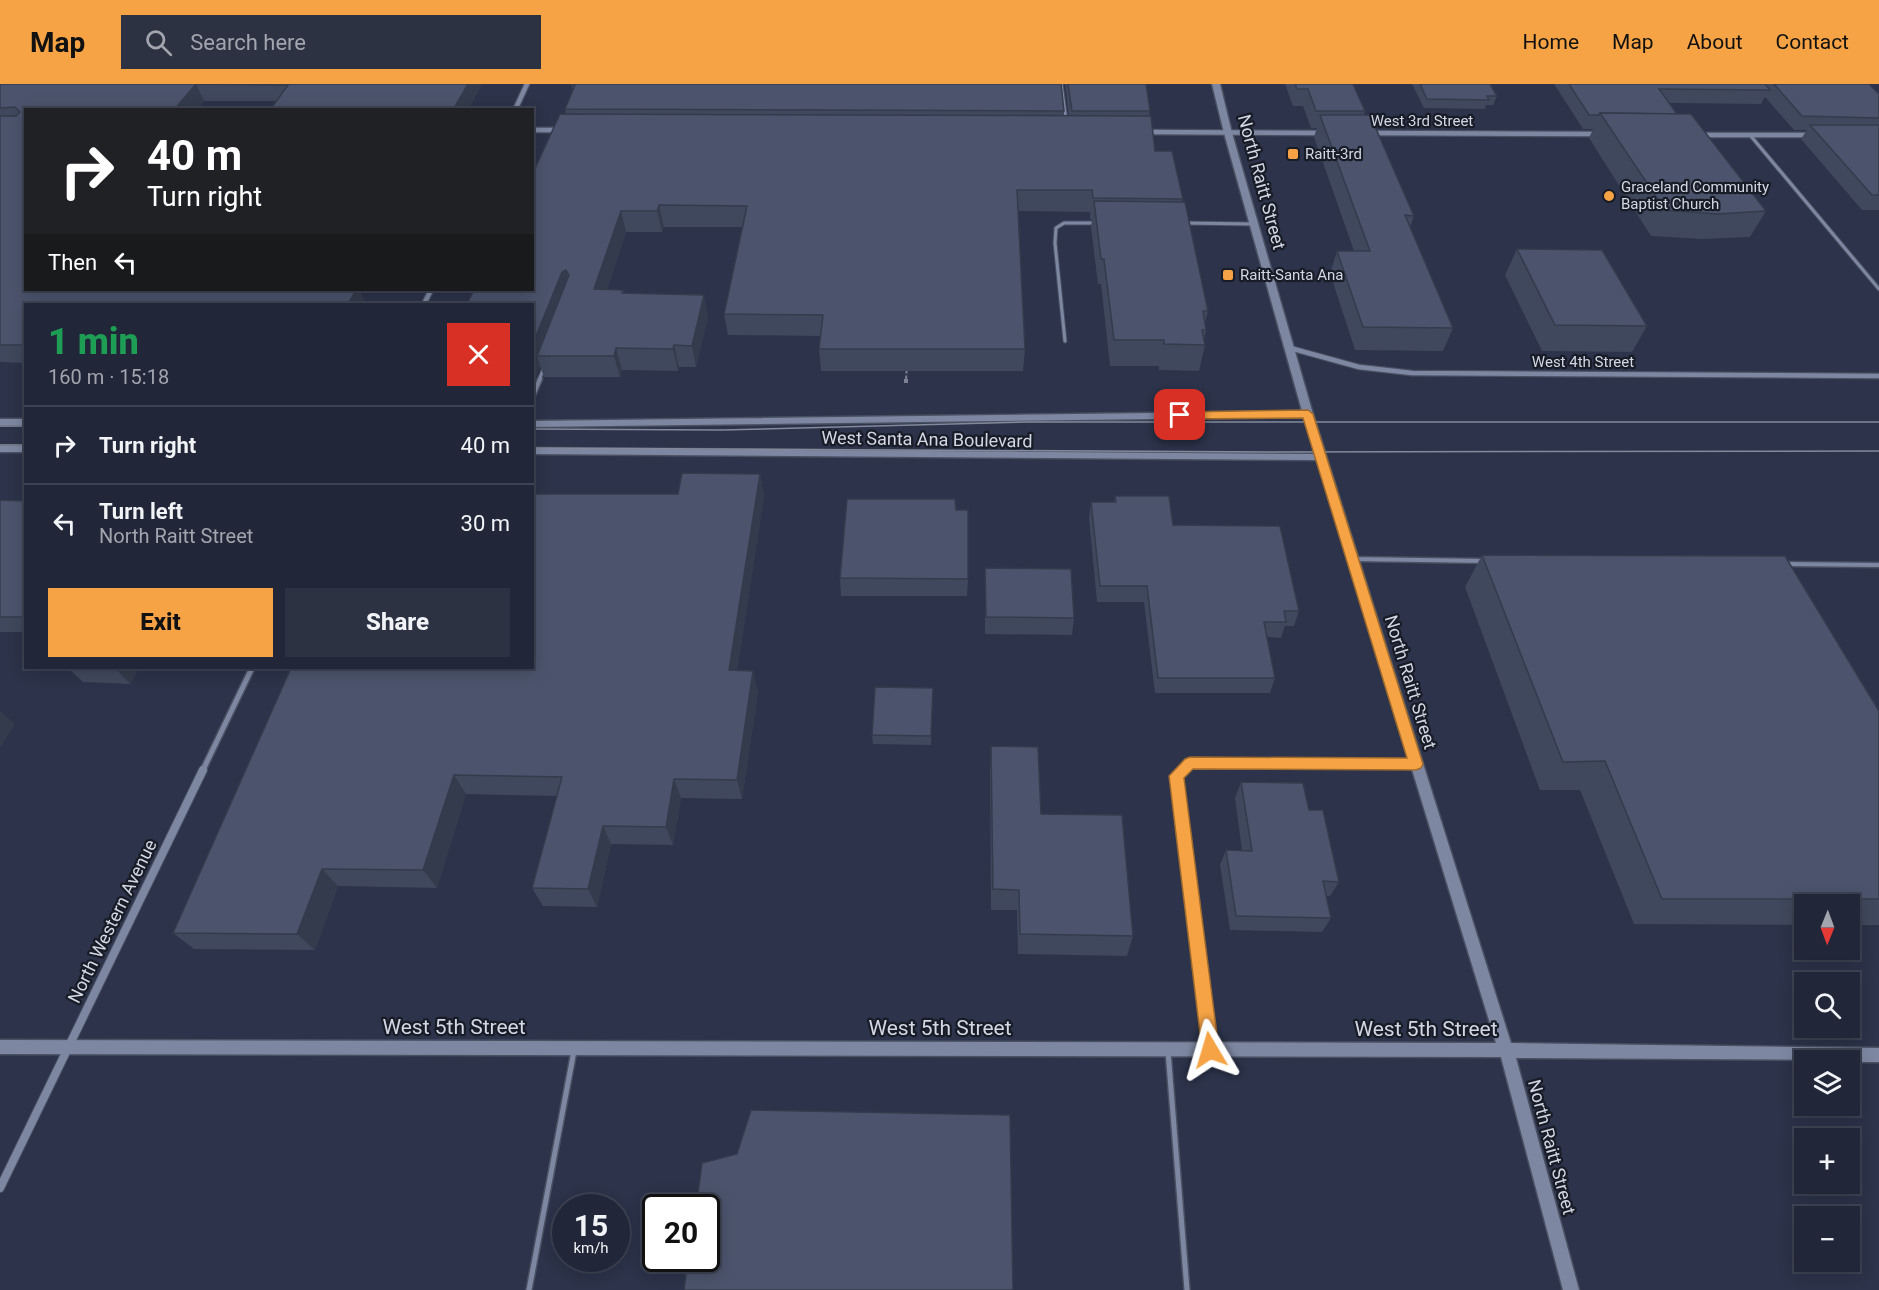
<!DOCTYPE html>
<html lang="en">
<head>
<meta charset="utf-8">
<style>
  body { margin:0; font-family:Roboto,sans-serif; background:#2d3243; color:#f1f3f6; height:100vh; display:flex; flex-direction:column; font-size:22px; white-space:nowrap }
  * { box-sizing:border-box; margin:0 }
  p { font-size:20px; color:#a2a5ae }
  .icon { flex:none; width:33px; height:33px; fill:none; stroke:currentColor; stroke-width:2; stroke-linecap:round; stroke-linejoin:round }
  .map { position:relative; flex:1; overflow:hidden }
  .details { position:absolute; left:24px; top:219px; width:510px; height:366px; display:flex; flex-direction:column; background:#212638; border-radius:0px; box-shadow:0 3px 15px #0003,0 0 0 2px #3e4353 }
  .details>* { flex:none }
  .guide { position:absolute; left:24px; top:24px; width:510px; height:183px; border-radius:0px; box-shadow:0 3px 15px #0003,0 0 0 2px #3e4353; background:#202124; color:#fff; overflow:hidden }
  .needle { width:39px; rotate:181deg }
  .fabs { position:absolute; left:1794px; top:810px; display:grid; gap:12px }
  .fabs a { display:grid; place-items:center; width:66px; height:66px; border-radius:0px; background:#212638; box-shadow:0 3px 15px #0003,0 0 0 2px #3e4353; font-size:30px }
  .speed { position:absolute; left:552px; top:1110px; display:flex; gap:12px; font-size:30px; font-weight:700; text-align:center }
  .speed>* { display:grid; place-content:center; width:78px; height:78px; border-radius:50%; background:#212638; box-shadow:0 3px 15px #0003,0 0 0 2px #3e4353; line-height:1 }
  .speed small { font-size:15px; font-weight:400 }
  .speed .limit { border:3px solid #111; border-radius:9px; background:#fff; color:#111 }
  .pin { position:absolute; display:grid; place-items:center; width:51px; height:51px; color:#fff; margin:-26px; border-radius:12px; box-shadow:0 3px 9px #0006 }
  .me { position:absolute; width:66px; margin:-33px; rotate:353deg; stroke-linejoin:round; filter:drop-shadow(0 0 4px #0008) }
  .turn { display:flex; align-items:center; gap:21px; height:126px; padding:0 24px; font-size:27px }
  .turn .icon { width:78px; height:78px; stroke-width:2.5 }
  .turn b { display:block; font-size:42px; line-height:51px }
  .then { display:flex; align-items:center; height:57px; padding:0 24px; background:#0003; gap:12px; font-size:22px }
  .round { display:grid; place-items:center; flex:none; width:63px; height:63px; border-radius:0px; background:#2d3243 }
  .head { display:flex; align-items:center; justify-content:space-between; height:102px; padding:0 24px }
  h1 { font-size:36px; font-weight:800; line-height:45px; color:#1e9e55 }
  .cta { display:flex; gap:12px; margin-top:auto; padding:12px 24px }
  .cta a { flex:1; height:69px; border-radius:0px; background:#f5a345; color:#111; font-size:24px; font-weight:800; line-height:69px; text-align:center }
  .cta a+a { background:#2d3243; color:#f1f3f6 }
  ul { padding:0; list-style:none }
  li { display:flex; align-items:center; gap:18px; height:78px; padding:0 24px; border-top:2px solid #3e4353 }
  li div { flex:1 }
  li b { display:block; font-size:22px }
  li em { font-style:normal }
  header { display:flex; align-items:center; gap:36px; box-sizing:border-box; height:84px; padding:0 30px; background:#f5a345; color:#111 }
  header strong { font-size:28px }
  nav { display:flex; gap:33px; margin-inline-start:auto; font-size:21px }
  .search { width:420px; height:54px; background:#2d3243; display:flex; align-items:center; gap:15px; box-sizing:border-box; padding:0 21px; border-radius:0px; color:#a2a5ae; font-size:22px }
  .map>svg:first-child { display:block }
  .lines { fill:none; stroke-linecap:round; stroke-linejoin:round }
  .lane-far2-casing { stroke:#495062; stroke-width:5 }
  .lane-far1-casing { stroke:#495062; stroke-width:7 }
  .lane-casing { stroke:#495062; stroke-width:8 }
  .street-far2-casing { stroke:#495062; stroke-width:7 }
  .street-far1-casing { stroke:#495062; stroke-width:8 }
  .street-casing { stroke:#495062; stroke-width:10 }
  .secondary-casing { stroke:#495062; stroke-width:3 }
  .path-far1 { stroke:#7c8294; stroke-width:2; stroke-dasharray:4.5 2; stroke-linecap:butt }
  .path { stroke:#7c8294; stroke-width:4; stroke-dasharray:5 3; stroke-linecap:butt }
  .lane-far2 { stroke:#7d87a1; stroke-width:3 }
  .lane-far1 { stroke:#7d87a1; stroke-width:4 }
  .lane { stroke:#7d87a1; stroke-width:5 }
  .street-far2 { stroke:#7d87a1; stroke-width:4.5 }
  .street-far1 { stroke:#7d87a1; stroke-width:5 }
  .street { stroke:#7d87a1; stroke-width:8 }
  .secondary { fill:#7d87a1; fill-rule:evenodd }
  .tram { stroke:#848a9c; stroke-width:1.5 }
  .wall { fill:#40485d }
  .shaded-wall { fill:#343b4c }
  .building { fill:#4b546c; stroke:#343b4c; stroke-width:1.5 }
  .route { fill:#f5a345; stroke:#9f6a2d; stroke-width:1.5 }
  .poi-dot { fill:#f5a345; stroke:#181c26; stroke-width:2 }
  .labels { text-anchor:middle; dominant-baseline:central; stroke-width:4.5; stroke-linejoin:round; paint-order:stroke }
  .far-street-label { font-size:15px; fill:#d2d7e5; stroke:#181c26 }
  .far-poi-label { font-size:15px; fill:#d2d7e5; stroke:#181c26; text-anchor:start }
  .street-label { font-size:18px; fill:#d2d7e5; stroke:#181c26 }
  .near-street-label { font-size:21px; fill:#d2d7e5; stroke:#181c26 }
</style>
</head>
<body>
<header>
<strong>Map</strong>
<div class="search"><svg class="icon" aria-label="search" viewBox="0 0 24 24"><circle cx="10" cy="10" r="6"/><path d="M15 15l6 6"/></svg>Search here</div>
<nav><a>Home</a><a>Map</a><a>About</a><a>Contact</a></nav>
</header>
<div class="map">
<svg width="1879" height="1206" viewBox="0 0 1879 1206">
  <rect width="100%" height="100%" fill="#2c334a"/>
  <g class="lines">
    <defs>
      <g id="lane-far2">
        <polyline points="1061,0 1066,36"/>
        <polyline points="1750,51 1879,205"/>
        <polyline points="1184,139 1253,140"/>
        <polyline points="1065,257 1055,159 1056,144 1064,139 1097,139"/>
        <polyline points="539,296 544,284"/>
      </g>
      <g id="lane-far1">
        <polyline points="532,314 540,295"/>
        <polyline points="1353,475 1486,477"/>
        <polyline points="1785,480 1879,481"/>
        <polyline points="1181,688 1190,679 1416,680"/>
      </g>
      <g id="lane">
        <polyline points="1182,686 1176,692 1210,964"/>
        <polyline points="1168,967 1187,1206"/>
        <polyline points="529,1206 574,967"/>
      </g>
      <g id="street-far2">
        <polyline points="515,26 527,0"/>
        <polyline points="532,46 559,46"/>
        <polyline points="1145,48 1321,49"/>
        <polyline points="1370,49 1597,50"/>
        <polyline points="1700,51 1810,51"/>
        <polyline points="424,220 431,206"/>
        <polyline points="1290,264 1359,283 1412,289 1879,292"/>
      </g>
      <polyline id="street-far1" points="202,688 252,584"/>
      <polyline id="street" points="0,1104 203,686"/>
      <g id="secondary">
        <polygon points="1212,0 1220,0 1232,49 1313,330 1511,959 1879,964 1879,978 1850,978 1850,976 1516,974 1579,1206 1563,1206 1501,973 0,970 0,956 1496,959 1317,376 532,370 532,364 1315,370 1304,333 532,343 532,337 1302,327 1224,49"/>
        <rect x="0" y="335" width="26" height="6"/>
        <rect x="0" y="362" width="26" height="6"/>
      </g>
    </defs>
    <use href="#lane-far2" class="lane-far2-casing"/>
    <use href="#lane-far1" class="lane-far1-casing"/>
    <use href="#lane" class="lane-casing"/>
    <use href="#street-far2" class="street-far2-casing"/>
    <use href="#street-far1" class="street-far1-casing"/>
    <use href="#street" class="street-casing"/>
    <use href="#secondary" class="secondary-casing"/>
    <polyline class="path-far1" points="906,296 907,282"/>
    <polyline class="path" points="906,299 906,295"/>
    <use href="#lane-far2" class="lane-far2"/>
    <use href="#lane-far1" class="lane-far1"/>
    <use href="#lane" class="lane"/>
    <use href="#street-far2" class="street-far2"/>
    <use href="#street-far1" class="street-far1"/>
    <use href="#street" class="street"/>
    <use href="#secondary" class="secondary"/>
    <g class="tram">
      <polyline points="0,342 26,342"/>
      <polyline points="532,345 722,346 1027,338 1879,338"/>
      <polyline points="0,361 26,361"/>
      <polyline points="532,364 1272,368 1879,367"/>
    </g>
  </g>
  <g class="wall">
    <polygon points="0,0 482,0 468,26 270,26 276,17 204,17 197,26 26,26 26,206 359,206 366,219 365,220 26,220 26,279 0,278"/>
    <polygon points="1065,0 1146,0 1150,27 1149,32 1155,67 1183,115 1182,118 1208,227 1205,239 1206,246 1204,256 1205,261 1199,287 1159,286 1159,282 1110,282 1101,200 1098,200 1091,143 1092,135 1090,135 1090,128 1018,127 1025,265 1023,287 821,287 819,265 820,252 728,251 724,230 742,143 664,143 662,148 626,148 607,206 623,206 624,209 708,233 696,283 679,283 678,287 622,286 620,293 544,293 540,282 536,293 532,293 532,206 566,30 565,25 573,6 571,1 1064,27 1064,32 1069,32"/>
    <polygon points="1285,0 1353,0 1365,27 1364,31 1414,132 1410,143 1453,244 1443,267 1355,266 1330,189 1337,167 1354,167 1314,53 1317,44 1311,44 1303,22 1293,22"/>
    <polygon points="1412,0 1490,0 1497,12 1493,21 1486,21 1485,25 1424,24"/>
    <polygon points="1554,0 1869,0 1879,10 1879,126 1862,126 1801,55 1807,46 1794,46 1765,13 1761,20 1670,19 1677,30 1766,127 1750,153 1702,155 1651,152 1589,54 1593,45 1583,45"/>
    <polygon points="1517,165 1647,242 1632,268 1542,267 1505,191"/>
    <polygon points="760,390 764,412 737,587 758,607 742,715 681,714 673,761 611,760 597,823 543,822 532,804 557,712 466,710 437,804 338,802 315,866 194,865 173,849 678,410"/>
    <polygon points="1115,412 1173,441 1299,527 1294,542 1285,542 1281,554 1267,553 1275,594 1270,609 1155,609 1144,518 1097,518 1089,434 1091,418 1114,418"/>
    <polygon points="0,416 26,417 26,548 0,548"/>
    <polygon points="1482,471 1879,627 1879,841 1850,841 1850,820 1804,820 1804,841 1634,840 1580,706 1540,706 1465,503"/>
    <polygon points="985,484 1074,534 1072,551 985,550"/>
    <polygon points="840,494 968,495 967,512 841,512"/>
    <polygon points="68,584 139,584 130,600 83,598"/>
    <polygon points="933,604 931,661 873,660 872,651"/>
    <polygon points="991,662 1041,730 1133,852 1127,872 1018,870 1017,826 991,826 990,685"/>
    <polygon points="1241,698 1309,726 1339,798 1330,812 1326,812 1331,834 1322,848 1230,846 1220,781 1226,766 1242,766 1235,714"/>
  </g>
  <g class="shaded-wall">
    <polygon points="196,0 204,17 197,26 174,26"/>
    <polygon points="468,0 482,0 468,26 453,26"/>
    <polygon points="659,121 664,143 662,148 657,127"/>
    <polygon points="621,127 626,148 600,227 594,205"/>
    <polygon points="566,186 572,207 537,272 540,282 536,293 532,283 532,262 562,188"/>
    <polygon points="356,206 359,206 366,219 365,220 348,220"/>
    <polygon points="704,211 708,233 696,283 692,262"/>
    <polygon points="674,261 679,283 678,287 673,265"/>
    <polygon points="616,264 622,286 620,293 614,272"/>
    <polygon points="760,390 764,412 734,607 729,586"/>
    <polygon points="117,584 139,584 130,600 116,585"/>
    <polygon points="753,587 758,607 742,715 737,696"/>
    <polygon points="0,627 15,640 0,664"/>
    <polygon points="454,691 466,710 437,804 423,786"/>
    <polygon points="674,695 681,714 673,761 666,743"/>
    <polygon points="603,742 611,760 597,823 588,805"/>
    <polygon points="322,785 338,802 315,866 297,850"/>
  </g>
  <g class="building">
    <polygon points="0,0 468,0 453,26 270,26 288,1 196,0 174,26 26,26 26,206 356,206 348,220 26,220 26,261 0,261 0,32 16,32 20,28 15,23 0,24"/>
    <polygon points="572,0 1061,0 1064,27 565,25 575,1 571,1"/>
    <polygon points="1068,0 1146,0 1150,27 1072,27"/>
    <polygon points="1295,0 1353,0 1365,27 1316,27 1308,5 1297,5"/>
    <polygon points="1420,0 1490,0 1497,12 1487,12 1489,16 1427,15"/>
    <polygon points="1569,0 1765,0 1770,6 1659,5 1677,30 1600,29 1599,31 1589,31"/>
    <polygon points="1774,0 1869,0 1879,10 1879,34 1802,32"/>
    <polygon points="1600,29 1691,30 1766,127 1717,130 1665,126"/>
    <polygon points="560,30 1151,32 1155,67 1172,67 1183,115 1093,114 1092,106 1017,106 1025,265 819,265 823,231 724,230 747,122 659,121 657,127 621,127 594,205 623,206 622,209 704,211 692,262 674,261 673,265 616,264 614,272 537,272 569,191 566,186 562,188 532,262 532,220 467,220 474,206 532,206 532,91"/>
    <polygon points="1320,31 1370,31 1414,132 1405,131 1453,244 1363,243 1337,167 1370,167"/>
    <polygon points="1810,41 1879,41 1879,111 1872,111"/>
    <polygon points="1094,117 1185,118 1208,227 1203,227 1206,246 1202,246 1205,261 1164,260 1164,256 1114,256 1104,175 1101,175"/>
    <polygon points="1517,165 1602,166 1647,242 1555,241"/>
    <polygon points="682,389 760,390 729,586 753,587 737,696 674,695 666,743 603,742 588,805 532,804 562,693 454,691 423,786 322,785 297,850 173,849 291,584 532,584 532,410 678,410"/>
    <polygon points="1115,412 1169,412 1173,441 1280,442 1299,527 1284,527 1286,538 1264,538 1275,594 1158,594 1147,502 1100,502 1091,418 1116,418"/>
    <polygon points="847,415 955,415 956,426 968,426 968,495 840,494"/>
    <polygon points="0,416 26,417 26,533 0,533"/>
    <polygon points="1482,471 1785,472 1879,627 1879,815 1662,815 1605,677 1563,678"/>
    <polygon points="985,484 1071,485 1074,534 986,533"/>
    <polygon points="72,584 117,584 116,585"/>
    <polygon points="875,603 933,604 931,652 872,651"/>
    <polygon points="991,662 1038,663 1041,730 1122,731 1133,852 1020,850 1019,806 993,805"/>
    <polygon points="1241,698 1303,699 1309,726 1323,726 1339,798 1323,797 1331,834 1236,832 1226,766 1252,767"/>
    <polygon points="751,1026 1010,1031 1013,1206 684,1206 688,1174 706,1174 706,1124 696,1124 702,1079 737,1070"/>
  </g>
  <polygon class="route" points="1308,326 1313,330 1423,680 1421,684 1416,686 1193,685 1184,694 1219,966 1216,972 1210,975 1204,972 1202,966 1169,692 1185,675 1190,673 1407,674 1303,334 1180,335 1175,331 1180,328"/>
  <g class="poi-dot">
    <rect x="1287" y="64" width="12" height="12" rx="3"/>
    <circle cx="1609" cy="112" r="6"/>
    <rect x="1222" y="185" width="12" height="12" rx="3"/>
  </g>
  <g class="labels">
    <g class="far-street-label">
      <text x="1422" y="37">West 3rd Street</text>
      <text x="1583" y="278">West 4th Street</text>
    </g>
    <g class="far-poi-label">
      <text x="1305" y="70">Raitt-3rd</text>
      <text x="1621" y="103">Graceland Community<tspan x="1621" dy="17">Baptist Church</tspan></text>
      <text x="1240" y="191">Raitt-Santa Ana</text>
    </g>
    <g class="street-label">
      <text transform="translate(1262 98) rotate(75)">North Raitt Street</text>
      <text transform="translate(927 355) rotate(1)">West Santa Ana Boulevard</text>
      <text transform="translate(1411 598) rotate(73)">North Raitt Street</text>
      <text transform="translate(112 837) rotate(-64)">North Western Avenue</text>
      <text transform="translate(1552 1063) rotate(75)">North Raitt Street</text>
    </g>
    <g class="near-street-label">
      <text x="454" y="943">West 5th Street</text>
      <text x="940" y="944">West 5th Street</text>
      <text x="1426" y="945">West 5th Street</text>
    </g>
  </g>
</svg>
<div class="fabs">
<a><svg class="needle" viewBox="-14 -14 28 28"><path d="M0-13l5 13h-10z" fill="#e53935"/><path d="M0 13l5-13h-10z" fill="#a2a5ae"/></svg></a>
<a><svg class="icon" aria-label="search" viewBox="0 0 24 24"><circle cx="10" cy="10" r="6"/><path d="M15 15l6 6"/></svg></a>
<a><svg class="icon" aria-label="layers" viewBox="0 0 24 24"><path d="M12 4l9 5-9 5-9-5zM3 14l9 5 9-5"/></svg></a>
<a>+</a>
<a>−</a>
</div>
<div class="speed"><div>15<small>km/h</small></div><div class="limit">20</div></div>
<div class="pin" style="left:1180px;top:331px;background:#d93025"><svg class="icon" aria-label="arrive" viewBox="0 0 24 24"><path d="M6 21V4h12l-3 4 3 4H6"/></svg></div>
<svg class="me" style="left:1210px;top:966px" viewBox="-20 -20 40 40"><path d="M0-17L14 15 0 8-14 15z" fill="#f5a345" stroke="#fff" stroke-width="4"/></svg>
<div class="guide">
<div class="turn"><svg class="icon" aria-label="right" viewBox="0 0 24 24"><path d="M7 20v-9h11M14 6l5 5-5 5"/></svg><div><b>40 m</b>Turn right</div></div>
<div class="then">Then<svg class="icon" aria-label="left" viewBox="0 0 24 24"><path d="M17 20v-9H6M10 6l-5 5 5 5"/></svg></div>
</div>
<section class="details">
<div class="head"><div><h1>1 min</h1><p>160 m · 15:18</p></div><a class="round" style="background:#d93025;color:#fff"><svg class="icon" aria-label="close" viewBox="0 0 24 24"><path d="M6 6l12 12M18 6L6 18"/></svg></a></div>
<ul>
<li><svg class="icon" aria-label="right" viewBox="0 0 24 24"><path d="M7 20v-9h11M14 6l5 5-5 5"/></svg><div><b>Turn right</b></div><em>40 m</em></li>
<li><svg class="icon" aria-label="left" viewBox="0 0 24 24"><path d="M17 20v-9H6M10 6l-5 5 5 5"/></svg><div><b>Turn left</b><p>North Raitt Street</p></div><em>30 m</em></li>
</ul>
<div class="cta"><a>Exit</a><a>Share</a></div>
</section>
</div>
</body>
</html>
